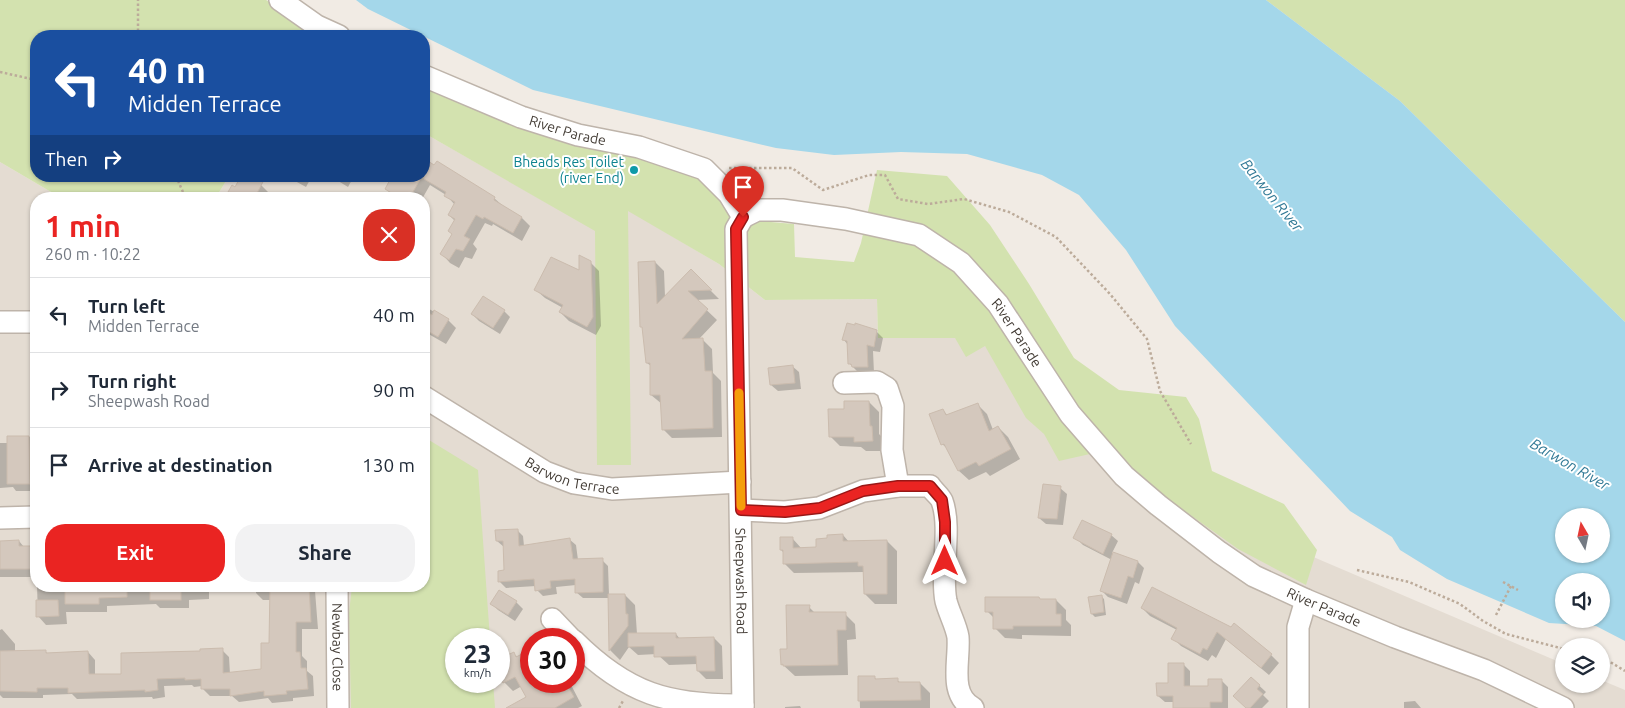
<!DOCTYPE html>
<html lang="en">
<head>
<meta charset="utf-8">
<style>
  body { margin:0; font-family:Ubuntu,sans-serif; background:#f2f2f3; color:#1f2937; height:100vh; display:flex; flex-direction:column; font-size:19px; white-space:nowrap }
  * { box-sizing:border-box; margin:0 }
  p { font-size:16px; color:#747a83 }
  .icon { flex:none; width:28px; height:28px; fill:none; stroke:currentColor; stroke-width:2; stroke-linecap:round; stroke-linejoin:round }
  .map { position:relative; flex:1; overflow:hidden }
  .details { position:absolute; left:30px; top:192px; width:400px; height:400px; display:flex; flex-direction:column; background:#fff; border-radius:20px; box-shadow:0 1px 4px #0004 }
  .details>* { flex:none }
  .hud { position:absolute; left:30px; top:30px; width:400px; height:152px; border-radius:20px; box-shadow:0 1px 4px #0004; background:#1a4fa0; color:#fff; overflow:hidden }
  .needle { width:32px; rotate:351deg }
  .controls { position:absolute; left:1555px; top:508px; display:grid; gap:10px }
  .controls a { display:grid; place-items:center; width:55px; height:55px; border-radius:50%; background:#fff; box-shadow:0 1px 4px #0004; font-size:25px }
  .speed { position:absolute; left:445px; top:628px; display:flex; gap:10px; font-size:25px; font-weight:700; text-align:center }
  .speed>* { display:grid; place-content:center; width:65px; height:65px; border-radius:50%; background:#fff; box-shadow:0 1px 4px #0004; line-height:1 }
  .speed small { font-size:12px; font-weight:400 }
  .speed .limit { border:8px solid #d22; background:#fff; color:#111 }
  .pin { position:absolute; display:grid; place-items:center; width:42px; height:42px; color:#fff; margin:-51px -21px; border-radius:50% 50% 50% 0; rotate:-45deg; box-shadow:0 0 5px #0007 }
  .pin .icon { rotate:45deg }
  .me { position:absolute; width:55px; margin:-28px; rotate:0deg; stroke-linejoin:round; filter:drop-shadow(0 0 4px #0008) }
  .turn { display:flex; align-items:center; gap:18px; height:105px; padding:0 15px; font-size:22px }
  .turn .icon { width:65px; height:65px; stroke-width:2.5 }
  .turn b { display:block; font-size:35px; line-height:42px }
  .then { display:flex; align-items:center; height:48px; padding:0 15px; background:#0003; gap:10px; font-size:19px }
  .round { display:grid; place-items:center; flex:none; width:52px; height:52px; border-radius:20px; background:#f2f2f3 }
  .head { display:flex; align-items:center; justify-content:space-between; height:85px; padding:0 15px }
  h1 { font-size:30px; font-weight:700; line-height:38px; color:#ea2422 }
  .primary-button { display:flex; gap:10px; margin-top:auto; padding:10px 15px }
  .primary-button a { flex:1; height:58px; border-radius:20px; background:#ea2422; color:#fff; font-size:20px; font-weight:700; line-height:58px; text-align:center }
  .primary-button a+a { background:#f2f2f3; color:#1f2937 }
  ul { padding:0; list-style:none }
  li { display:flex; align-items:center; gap:15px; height:75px; padding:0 15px; border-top:1px solid #e0e1e3 }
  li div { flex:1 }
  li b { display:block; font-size:19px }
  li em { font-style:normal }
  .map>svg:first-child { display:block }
  .residential { fill:#e4dcd2; fill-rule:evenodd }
  .green { fill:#d3e2af }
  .water { fill:#a4d7ea; fill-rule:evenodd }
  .shadow { fill:#0003 }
  .building { fill:#d4c8bd; stroke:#cbbcae }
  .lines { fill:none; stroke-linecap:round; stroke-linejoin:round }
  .minor-casing { stroke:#beb4aa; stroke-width:24 }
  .path { stroke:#bcab9a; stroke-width:2.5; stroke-dasharray:2.5 2.5; stroke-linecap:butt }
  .minor { stroke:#fff; stroke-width:21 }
  .route-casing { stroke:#981716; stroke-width:12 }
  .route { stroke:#ea2422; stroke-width:9 }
  .slow { stroke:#f59e0b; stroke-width:9 }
  .culture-dot { fill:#0f9aa8; stroke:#fff; stroke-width:2 }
  .labels { text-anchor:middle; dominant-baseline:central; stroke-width:4; stroke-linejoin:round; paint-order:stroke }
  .street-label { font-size:14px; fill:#423b34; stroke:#fff }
  .culture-label { font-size:14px; fill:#0d838f; stroke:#fff; text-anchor:end }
  .water-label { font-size:15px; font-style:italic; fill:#327a96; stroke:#fff }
</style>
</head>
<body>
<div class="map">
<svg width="1625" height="708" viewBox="0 0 1625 708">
  <rect width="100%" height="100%" fill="#f1ebe4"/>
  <path class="residential" d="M424,133L595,230L628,210L719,264L765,300L877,299L878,338H955L985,346L1250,530L1564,664V684H1601V680L1625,690V708H0V162L63,199H36V586H424V199H215L229,176H424ZM456,639H499V681H456ZM531,639H574V681H531Z"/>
  <g class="green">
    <polygon points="0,0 266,0 328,36 36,36 36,176 229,176 215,199 63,199 0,162"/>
    <polygon points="1266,0 1625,0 1625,322 1400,101"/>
    <polygon points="424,84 704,175 728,207 760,221 794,224 795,257 854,262 861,243 877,170 947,176 990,225 1029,284 1074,358 1119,390 1186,397 1199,419 1212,471 1284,504 1317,550 1306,585 1238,549 1144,482 1112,449 1059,461 1044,434 1026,418 985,346 966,357 955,338 878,338 877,299 765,300 719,264 628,211 631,465 597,465 595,231 424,133"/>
    <polygon points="424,437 478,470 490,639 456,639 456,681 493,681 495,708 351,708 349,613 352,586 424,586"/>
  </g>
  <path class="water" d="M356,0H1266L1400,101L1625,322V641L1596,626L1549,623L1447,579L1400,550L1392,537L1350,511L1175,326L1126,250L1079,195L1042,175L967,154L901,152L834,155L776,148L533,90L368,9ZM1564,516H1601V554H1564ZM1564,581H1601V619H1564Z"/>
  <g class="shadow">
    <polygon points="424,160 494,198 503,206 522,218 530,226 522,241 493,224 492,226 485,223 473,244 477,249 472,259 465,257 459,268 450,263 442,254 453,235 455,221 449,215 455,205 446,195 430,185 422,199 397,199 386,189 393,176 424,176"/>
    <polygon points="290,176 312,176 306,187 295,181"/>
    <polygon points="330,176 354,176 348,187"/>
    <polygon points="261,185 269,193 266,199 227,199 235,189"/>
    <polygon points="590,262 599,271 601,326 596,335 569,321 560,312 563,308 545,298 536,290 580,272"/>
    <polygon points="655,262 664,271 665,297 691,271 719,299 696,300 717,320 699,339 702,339 712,349 713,373 721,381 722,437 672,438 663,429 662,404 651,395 651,366 647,363 643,329 641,326"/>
    <polygon points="424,306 448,320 456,328 446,344 425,332 424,334"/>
    <polygon points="504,311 510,317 500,334 479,321 472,314"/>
    <polygon points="876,331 883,338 880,352 873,351 874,373 859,373 849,363 848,345 844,340"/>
    <polygon points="792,366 799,372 801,389 778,391 771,385"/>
    <polygon points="869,402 879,412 879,434 882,437 882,451 866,451 861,447 840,446 830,436 845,410"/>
    <polygon points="977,404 987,414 993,430 998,427 1008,437 1020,459 990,476 986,472 969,480 959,471 948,449 942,444 943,410 948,416"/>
    <polygon points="9,437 36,437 36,491 16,491 13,487 0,488 0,443 9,443"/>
    <polygon points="1060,488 1067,494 1063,525 1046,524 1039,518"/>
    <polygon points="517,530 523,536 524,546 569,539 576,545 578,560 602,560 608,566 609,595 625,595 635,605 637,634 676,634 680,639 714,638 722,646 723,679 706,679 698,671 698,664 669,665 657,654 638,655 629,647 620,660 610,650 609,598 583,598 576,592 576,585 556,587 557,594 543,596 537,590 536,586 506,588 499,581 506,571 504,547 497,541"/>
    <polygon points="843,535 849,542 887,541 897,551 897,604 875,604 865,594 865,572 794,573 784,563 784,553 781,550 792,538 802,549 817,548"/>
    <polygon points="1111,535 1118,541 1112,553 1138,562 1144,568 1139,584 1135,582 1127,604 1108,597 1101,590 1112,560 1083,545 1076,538"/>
    <polygon points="0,541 19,541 24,547 36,547 36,577 0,577"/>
    <polygon points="37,586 221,586 221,591 209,591 209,599 189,600 189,608 160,608 156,604 107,606 107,612 66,612 67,624 46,625 38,616"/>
    <polygon points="256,586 311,586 315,591 318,629 302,629 302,656 307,661 307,671 313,676 314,696 293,698 293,701 272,703 268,698 239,702 232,696 210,696 203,689 202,686 194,687 192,685 164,686 165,697 153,699 152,697 77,699 72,694 43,695 43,698 3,698 0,695 0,630 2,629 15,644 15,652 45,651 48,654 88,652 95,660 95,675 122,675 202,652 222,650 229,657 230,674 263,670 271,644 271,600 263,600 256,593"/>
    <polygon points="499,592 516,602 523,609 515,621 498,610 492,604"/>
    <polygon points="1101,596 1104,599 1106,615 1095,617 1092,614"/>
    <polygon points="1041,600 1056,600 1066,610 1066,620 1071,625 1071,636 1022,635 1022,639 1005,638 995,628 995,619 987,611"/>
    <polygon points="809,607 816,614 845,614 855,624 856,639 847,640 848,675 795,676 782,664"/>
    <polygon points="1142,608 1231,629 1271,655 1279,663 1269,675 1226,639 1216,658 1212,655 1208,661 1181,646 1173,638 1177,630 1150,616"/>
    <polygon points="528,653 531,656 531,681 569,681 582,706 578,708 522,708 528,697 522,686 513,691 504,682 499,671 499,666 514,654 518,657"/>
    <polygon points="1183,664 1190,671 1190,688 1209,687 1221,680 1228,687 1228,708 1175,708 1174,702 1165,702 1158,696 1170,684"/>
    <polygon points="874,677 877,680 897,680 901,683 920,683 930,693 930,708 860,708 859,678"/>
    <polygon points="1251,678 1266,692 1263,695 1269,701 1262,708 1247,708"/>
    <polygon points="1415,701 1421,708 1404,708 1404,702"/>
    <polygon points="800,706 801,708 785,708 785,707"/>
  </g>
  <g class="building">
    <polygon points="428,161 434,165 437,161 495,197 494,200 522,217 513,233 484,217 483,219 476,215 464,236 470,239 463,251 456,249 449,260 440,254 452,234 448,231 455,219 448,215 455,202 444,196 446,192 424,179 424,167"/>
    <polygon points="241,176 266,176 254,199 224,199 232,185 235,187"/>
    <polygon points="392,176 422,176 409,199 401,199 385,189"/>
    <polygon points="579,255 591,261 593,317 587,327 559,312 563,305 534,290 551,257 579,270"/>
    <polygon points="655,261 657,304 691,269 712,290 688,291 708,309 682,339 703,338 705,371 712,371 713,428 662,430 660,395 650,395 650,363 646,363 642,327 640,327 638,262"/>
    <polygon points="483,296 505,310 493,328 471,314"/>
    <polygon points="424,310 432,315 434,310 449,319 438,337 424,329"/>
    <polygon points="847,323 855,325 855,323 877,330 874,347 867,345 868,367 852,367 851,364 848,364 847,341 842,340"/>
    <polygon points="793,365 795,383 770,385 768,368"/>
    <polygon points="844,401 869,401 870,426 872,426 873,441 854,442 854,437 829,437 828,409 844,409"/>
    <polygon points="978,403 989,431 998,426 1011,449 979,466 976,462 958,471 944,444 941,445 929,414 943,409 946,415"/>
    <polygon points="7,436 29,436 30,484 7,484"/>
    <polygon points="1043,484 1061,486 1057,519 1038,518"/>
    <polygon points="1082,520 1112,534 1103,554 1073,538"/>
    <polygon points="518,529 519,546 570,538 573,559 603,558 603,592 575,593 575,579 550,581 551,588 535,591 534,579 498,582 498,571 504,570 503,541 496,541 495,530"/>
    <polygon points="843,534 843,541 887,540 887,594 864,594 863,566 858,566 858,562 783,564 783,550 780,550 780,537 793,537 793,548 816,547 816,539 827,538 827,535"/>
    <polygon points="19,540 19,546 36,546 36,569 0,569 0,541"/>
    <polygon points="1113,552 1138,561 1133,578 1128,576 1121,598 1100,591"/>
    <polygon points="65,586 127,586 127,597 99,598 99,604 65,604"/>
    <rect x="150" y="586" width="31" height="14"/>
    <polygon points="270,586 309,586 311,622 296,622 296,652 300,652 301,668 306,668 308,689 286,691 287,694 264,696 264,691 230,696 230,689 201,689 201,679 185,680 185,678 157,679 158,690 145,692 145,690 68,693 68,688 37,688 37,692 0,691 0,651 46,650 46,653 88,651 89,674 121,674 121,653 200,651 200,649 223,648 223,673 261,669 261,643 269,643"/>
    <polygon points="1152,587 1231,627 1234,623 1272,654 1261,668 1217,632 1207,650 1203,648 1200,654 1171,639 1177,628 1141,608"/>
    <polygon points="499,590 517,601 508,615 490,604"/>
    <polygon points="608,594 625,594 626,614 628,614 628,626 609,651"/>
    <polygon points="1102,595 1104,612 1091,614 1088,597"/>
    <polygon points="985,597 1039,597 1040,599 1056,599 1056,614 1061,614 1061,626 1013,626 1013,629 993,629 993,612 985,612"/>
    <polygon points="36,600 58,600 59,616 36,617"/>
    <polygon points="786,605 810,605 809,612 846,612 846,630 837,630 838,665 783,666 783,664 781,665 780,649 787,649"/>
    <polygon points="628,633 676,633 676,638 714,637 715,671 697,671 696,656 654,657 654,646 628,647"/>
    <polygon points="528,651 531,658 531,681 565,681 574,697 555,708 506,708 526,697 515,677 503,683 499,674 499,659 514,652 516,657"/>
    <polygon points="1168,663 1184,663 1184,686 1208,686 1208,679 1222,679 1222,702 1210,702 1210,708 1173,708 1173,696 1157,696 1156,683 1168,683"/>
    <polygon points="858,676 875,676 875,679 898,678 898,682 920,682 921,700 858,701"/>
    <polygon points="1251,677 1260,685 1257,689 1263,694 1250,708 1246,708 1233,696"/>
  </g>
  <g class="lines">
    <defs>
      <g id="minor">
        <polyline points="280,0 317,26 339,36"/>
        <path id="s1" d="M424,76L521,117L578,135L639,147L704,169L729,194L743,217"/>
        <path id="s2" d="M743,217L757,210H782L846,219L919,235L961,263L998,304L1070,414L1124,476L1158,505L1219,552L1254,576L1306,600L1395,637L1484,670L1563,708"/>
        <path id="s3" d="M743,217L736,229L743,708"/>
        <polyline points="0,322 36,322"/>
        <polyline points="844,383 877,382 887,388 893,406 892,450 898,486"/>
        <path id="s4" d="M424,397L545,472L574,483L612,489L740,482"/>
        <path d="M741,510L785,512L819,508L863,491L898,486H930C933,491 940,496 942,501C952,528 940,573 946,601C949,613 956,625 958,637C960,661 948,694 973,708"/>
        <polyline points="0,518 36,517"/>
        <path id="s5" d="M337,586L338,708"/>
        <polyline points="552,619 571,639"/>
        <path d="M574,641C627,694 669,706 743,705"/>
        <polyline points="1298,708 1298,627 1306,600"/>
      </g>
    </defs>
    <use href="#minor" class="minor-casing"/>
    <g class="path">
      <polyline points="138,36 138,0"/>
      <polyline points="0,72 36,80"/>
      <polyline points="729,168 792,168 823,190 869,175 885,175 898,199 928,204 964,199 1009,212 1056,237 1110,294 1147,339 1160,391 1191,444"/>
      <polyline points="176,176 186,199"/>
      <polyline points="1357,570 1409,582 1460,604 1483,621 1506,634 1564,649"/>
      <polyline points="1503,582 1518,590"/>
      <polyline points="1496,615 1511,586"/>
      <polyline points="1601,660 1612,663 1625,671"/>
      <polyline points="619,708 623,701"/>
    </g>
    <use href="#minor" class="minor"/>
  </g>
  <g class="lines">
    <defs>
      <polyline id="route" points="743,217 736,229 741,510 785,512 820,508 863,491 898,486 930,486 942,500 945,522 945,561"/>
    </defs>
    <use href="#route" class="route-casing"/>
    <use href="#route" class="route"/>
    <polyline class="slow" points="739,393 741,506"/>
  </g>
  <circle class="culture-dot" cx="634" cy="170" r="5"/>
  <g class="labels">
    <g class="street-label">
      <text stroke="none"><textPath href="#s1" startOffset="154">River Parade</textPath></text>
      <text stroke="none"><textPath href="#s2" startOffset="320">River Parade</textPath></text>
      <text stroke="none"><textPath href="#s4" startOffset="170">Barwon Terrace</textPath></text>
      <text stroke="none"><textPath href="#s3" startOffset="366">Sheepwash Road</textPath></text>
      <text stroke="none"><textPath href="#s2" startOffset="740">River Parade</textPath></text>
      <text stroke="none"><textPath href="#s5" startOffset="61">Newbay Close</textPath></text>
    </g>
    <g class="culture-label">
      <text x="624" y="162">Bheads Res Toilet<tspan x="624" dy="16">(river End)</tspan></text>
    </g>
    <g class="water-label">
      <text transform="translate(1272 195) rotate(51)">Barwon River</text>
      <text transform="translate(1570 464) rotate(30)">Barwon River</text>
    </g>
  </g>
</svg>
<div class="controls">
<a><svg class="needle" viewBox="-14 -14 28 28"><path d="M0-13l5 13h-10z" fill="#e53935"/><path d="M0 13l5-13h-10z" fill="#747a83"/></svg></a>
<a><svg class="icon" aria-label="sound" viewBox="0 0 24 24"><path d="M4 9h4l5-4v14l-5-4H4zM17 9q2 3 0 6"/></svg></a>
<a><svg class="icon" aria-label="layers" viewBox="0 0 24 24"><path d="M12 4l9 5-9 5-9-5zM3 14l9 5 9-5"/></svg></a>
</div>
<div class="speed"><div>23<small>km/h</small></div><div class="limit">30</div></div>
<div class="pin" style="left:743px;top:217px;background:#d93025"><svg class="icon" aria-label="arrive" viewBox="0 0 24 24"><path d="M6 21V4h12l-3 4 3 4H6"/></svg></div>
<svg class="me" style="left:945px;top:561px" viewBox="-20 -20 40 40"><path d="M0-17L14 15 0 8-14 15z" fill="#ea2422" stroke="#fff" stroke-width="4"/></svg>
<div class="hud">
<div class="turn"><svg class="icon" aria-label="left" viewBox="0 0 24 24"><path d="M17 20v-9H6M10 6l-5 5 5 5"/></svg><div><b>40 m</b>Midden Terrace</div></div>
<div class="then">Then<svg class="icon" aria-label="right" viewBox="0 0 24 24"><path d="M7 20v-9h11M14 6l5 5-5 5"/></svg></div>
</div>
<section class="details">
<div class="head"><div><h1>1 min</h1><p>260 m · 10:22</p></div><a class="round" style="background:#d93025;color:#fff"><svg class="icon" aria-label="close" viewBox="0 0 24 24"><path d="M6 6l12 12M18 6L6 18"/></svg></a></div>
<ul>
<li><svg class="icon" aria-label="left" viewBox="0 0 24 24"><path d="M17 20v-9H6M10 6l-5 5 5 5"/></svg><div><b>Turn left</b><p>Midden Terrace</p></div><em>40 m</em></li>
<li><svg class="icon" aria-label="right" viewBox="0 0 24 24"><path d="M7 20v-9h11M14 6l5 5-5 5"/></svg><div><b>Turn right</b><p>Sheepwash Road</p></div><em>90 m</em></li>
<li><svg class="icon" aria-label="arrive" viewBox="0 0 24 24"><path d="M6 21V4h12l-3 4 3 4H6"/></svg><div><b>Arrive at destination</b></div><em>130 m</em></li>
</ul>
<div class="primary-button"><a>Exit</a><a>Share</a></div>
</section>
</div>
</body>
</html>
